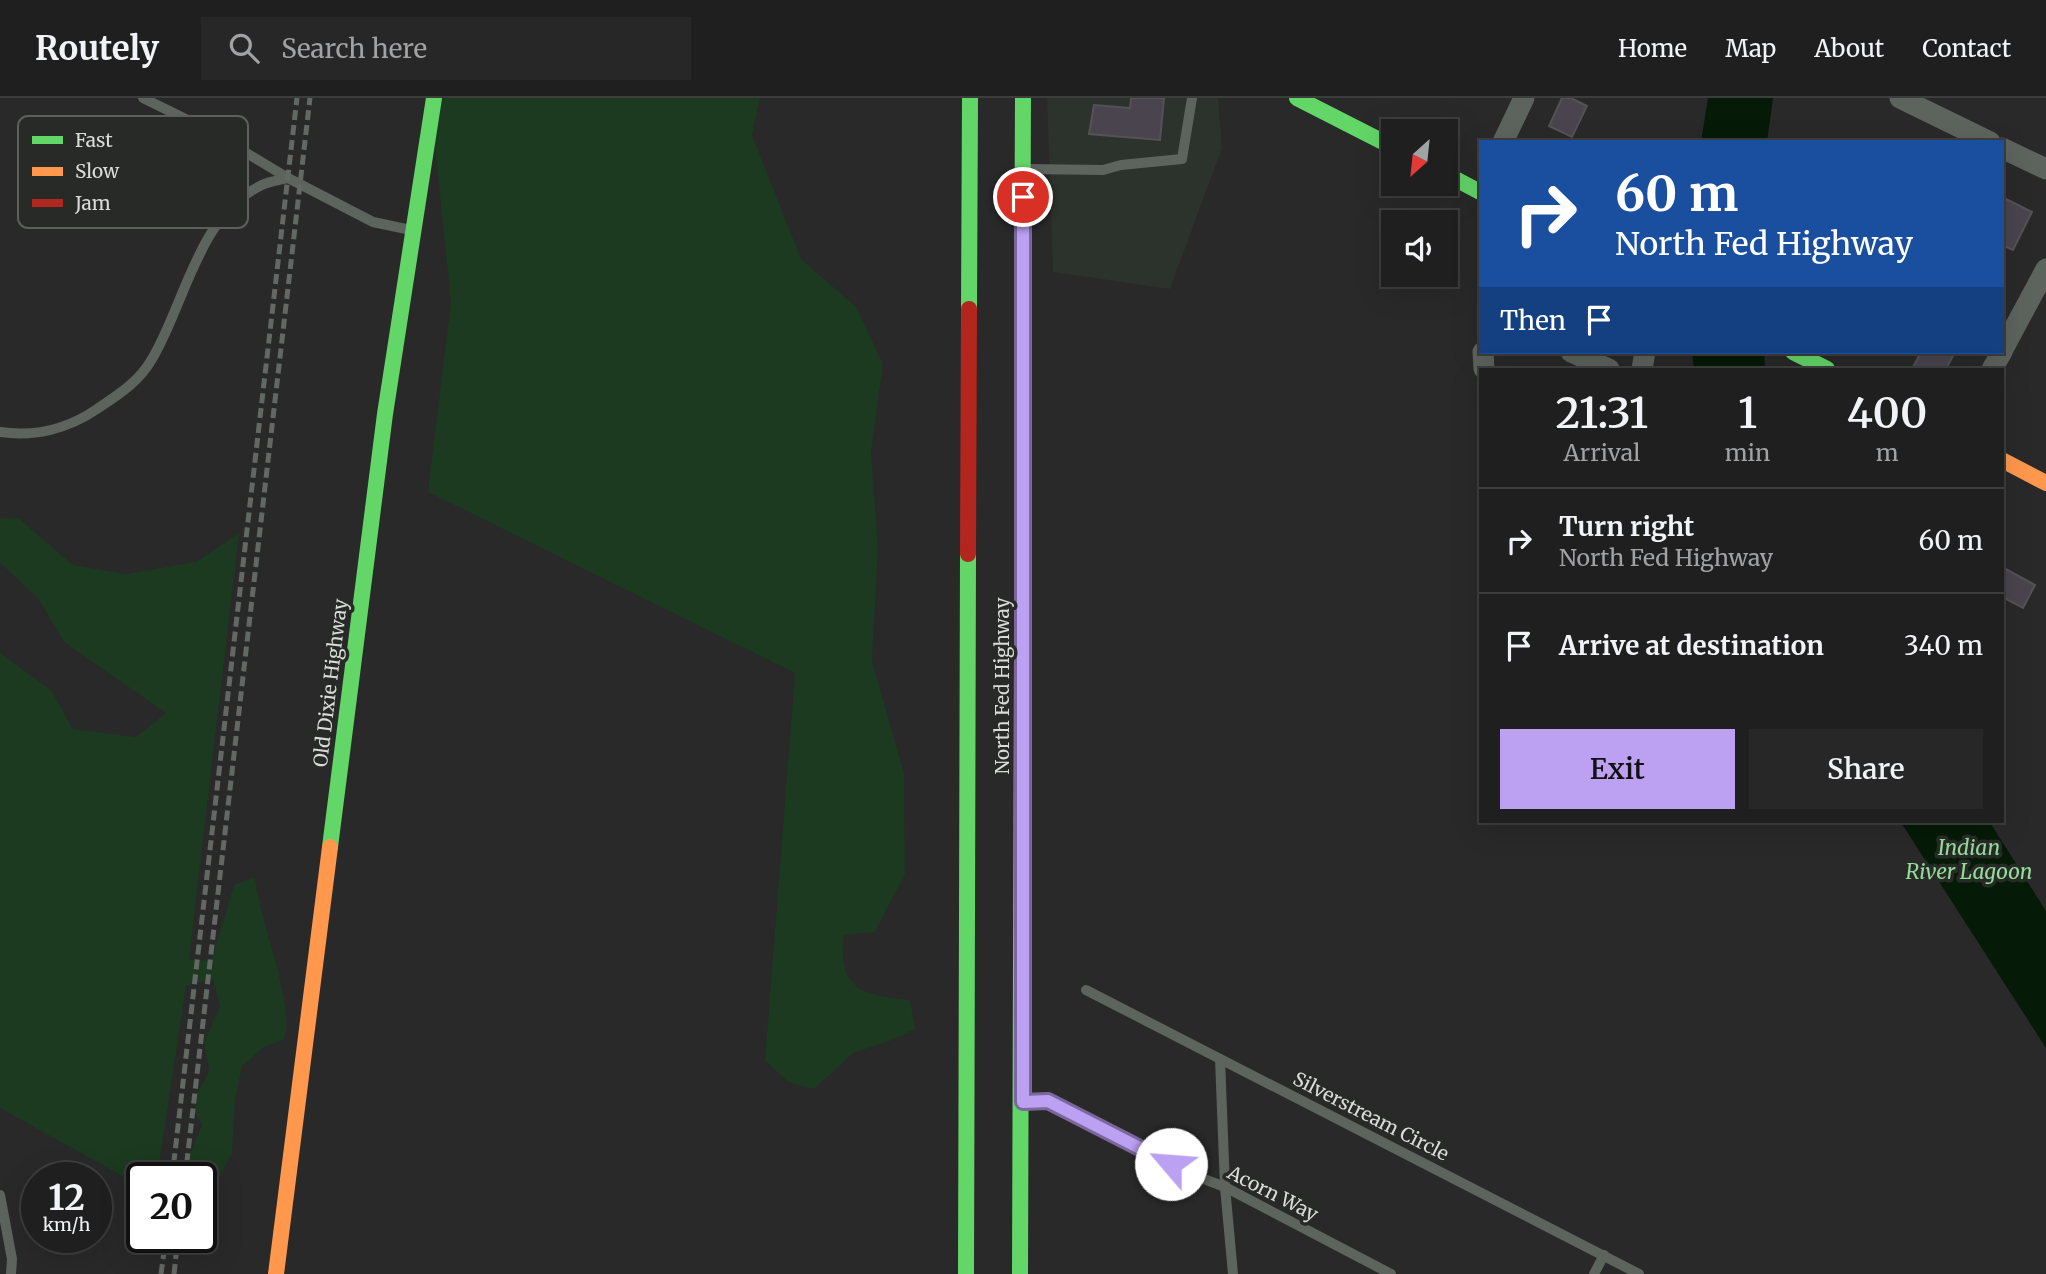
<!DOCTYPE html>
<html lang="en">
<head>
<meta charset="utf-8">
<style>
  body { margin:0; font-family:Merriweather,serif; background:#272728; color:#f1f3f6; height:100vh; display:flex; flex-direction:column; font-size:26px; white-space:nowrap }
  * { box-sizing:border-box; margin:0 }
  p { font-size:23px; color:#a1a2a4 }
  .icon { flex:none; width:38px; height:38px; fill:none; stroke:currentColor; stroke-width:2; stroke-linecap:round; stroke-linejoin:round }
  .map { position:relative; flex:1; overflow:hidden }
  .drawer { position:absolute; left:1479px; top:270px; width:525px; height:455px; display:flex; flex-direction:column; background:#1f1f1f; border-radius:0px; box-shadow:0 7px 28px #0002,0 0 0 2px #3c3d3d }
  .drawer>* { flex:none }
  .guide { position:absolute; left:1479px; top:42px; width:525px; height:214px; border-radius:0px; box-shadow:0 7px 28px #0002,0 0 0 2px #3c3d3d; background:#1a4fa0; color:#fff; overflow:hidden }
  .needle { width:46px; rotate:207deg }
  .controls { position:absolute; left:1381px; top:21px; display:grid; gap:14px }
  .controls a { display:grid; place-items:center; width:77px; height:77px; border-radius:0px; background:#1f1f1f; box-shadow:0 7px 28px #0002,0 0 0 2px #3c3d3d; font-size:35px }
  .speed { position:absolute; left:21px; top:1064px; display:flex; gap:14px; font-size:35px; font-weight:700; text-align:center }
  .speed>* { display:grid; place-content:center; width:91px; height:91px; border-radius:50%; background:#1f1f1f; box-shadow:0 7px 28px #0002,0 0 0 2px #3c3d3d; line-height:1 }
  .speed small { font-size:18px; font-weight:400 }
  .speed .limit { border:4px solid #111; border-radius:10px; background:#fff; color:#111 }
  .pin { position:absolute; display:grid; place-items:center; width:60px; height:60px; color:#fff; margin:-30px; border:4px solid #fff; border-radius:50%; box-shadow:0 2px 7px #0007 }
  .me { position:absolute; width:77px; margin:-38px; rotate:297deg; stroke-linejoin:round; filter:drop-shadow(0 0 5px #0008) }
  .turn { display:flex; align-items:center; gap:24px; height:147px; padding:0 21px; font-size:32px }
  .turn .icon { width:91px; height:91px; stroke-width:2.5 }
  .turn b { display:block; font-size:49px; line-height:60px }
  .then { display:flex; align-items:center; height:66px; padding:0 21px; background:#0003; gap:14px; font-size:26px }
  .eta { display:flex; justify-content:space-evenly; align-items:center; height:119px; text-align:center }
  .eta b { font-size:42px; font-weight:600; line-height:49px }
  .action { display:flex; gap:14px; margin-top:auto; padding:14px 21px }
  .action a { flex:1; height:80px; border-radius:0px; background:#bca0f2; color:#111; font-size:28px; font-weight:600; line-height:80px; text-align:center }
  .action a+a { background:#272728; color:#f1f3f6 }
  ul { padding:0; list-style:none }
  li { display:flex; align-items:center; gap:21px; height:105px; padding:0 21px; border-top:2px solid #3c3d3d }
  li div { flex:1 }
  li b { display:block; font-size:26px }
  li em { font-style:normal }
  header { display:flex; align-items:center; gap:42px; box-sizing:border-box; height:98px; padding:0 35px; background:#1f1f1f; border-bottom:2px solid #3c3d3d }
  header strong { font-size:33px }
  nav { display:flex; gap:38px; margin-inline-start:auto; font-size:24px }
  .search { width:490px; height:63px; background:#272728; display:flex; align-items:center; gap:18px; box-sizing:border-box; padding:0 24px; border-radius:0px; color:#a1a2a4; font-size:26px }
  .map>svg:first-child { display:block }
  .built { fill:#2c322c }
  .green { fill:#1b3a1f }
  .water { fill:#051a07 }
  .building { fill:#4a444f; stroke:#545354; stroke-width:2 }
  .lines { fill:none; stroke-linecap:round; stroke-linejoin:round }
  .lane { stroke:#5d635d; stroke-width:10 }
  .street { stroke:#5d635d; stroke-width:21 }
  .fast { stroke:#63d668; stroke-width:16 }
  .slow { stroke:#ff974d; stroke-width:16 }
  .jam { stroke:#b3261e; stroke-width:16 }
  .rail { stroke:#646864; stroke-width:5; stroke-dasharray:10 5; stroke-linecap:butt }
  .route-casing { stroke:#7a689d; stroke-width:18 }
  .route { stroke:#bca0f2; stroke-width:12 }
  .labels { text-anchor:middle; dominant-baseline:central; stroke-width:7; stroke-linejoin:round; paint-order:stroke }
  .street-label { font-size:19px; fill:#dadcda; stroke:#282a28 }
  .water-label { font-size:21px; font-style:italic; fill:#94dd99; stroke:#282a28 }
  .key { fill:#282a28; stroke:#5d5f5d; stroke-width:2 }
  .key-label { font-size:19px; fill:#dadcda }
</style>
</head>
<body>
<header>
<strong>Routely</strong>
<div class="search"><svg class="icon" aria-label="search" viewBox="0 0 24 24"><circle cx="10" cy="10" r="6"/><path d="M15 15l6 6"/></svg>Search here</div>
<nav><a>Home</a><a>Map</a><a>About</a><a>Contact</a></nav>
</header>
<div class="map">
<svg width="2046" height="1176" viewBox="0 0 2046 1176">
  <rect width="100%" height="100%" fill="#292929"/>
  <polygon class="built" points="1047,0 1218,0 1222,50 1170,191 1053,174"/>
  <g class="green">
    <path d="M430,0H760L752,37L801,161L856,209L883,266L871,353L878,450L872,563L904,676L905,776L875,834L844,837C837,892 863,897 910,902L915,931L892,942L853,955L814,991L788,984L765,962L795,575L428,394L451,203Z"/>
    <path d="M18,420L73,467L126,476L196,464L239,435L189,861L211,863L234,787L255,779C258,818 298,914 283,942L264,949L242,968L235,1003L232,1055L220,1078L201,1084V1080H194L187,1064L202,1027L195,1014L196,998L209,973L204,944L220,908L213,881L186,888L157,1080H142V1089L0,1010V555L51,592L73,631L136,639L166,615L64,544L38,500L0,465V421Z"/>
  </g>
  <g class="water">
    <polygon points="1708,0 1773,0 1767,44 1701,44"/>
    <polygon points="1692,254 1764,254 1765,271 1694,271"/>
    <polygon points="1900,723 1989,723 2046,813 2046,950"/>
  </g>
  <g class="building">
    <polygon points="1131,0 1164,0 1160,42 1089,36 1094,7 1130,10"/>
    <polygon points="1562,0 1571,0 1587,8 1572,39 1549,28"/>
    <polygon points="2002,99 2032,114 2013,152 2002,147"/>
    <polygon points="1921,254 1955,254 1946,271 1912,271"/>
    <polygon points="2002,469 2035,487 2023,510 2002,499"/>
  </g>
  <g class="lines">
    <g class="lane">
      <polyline points="143,0 210,33 288,80 373,124 411,132"/>
      <polyline points="1026,71 1103,72 1121,67 1182,61 1192,0"/>
      <path d="M0,334C34,339 68,331 97,311C118,297 139,284 152,261C185,206 198,117 262,87C270,83 280,82 288,80"/>
      <polyline points="1086,892 1639,1176"/>
      <polyline points="1220,961 1225,1089 1233,1176"/>
      <polyline points="1026,1004 1048,1003 1196,1078 1225,1089 1391,1176"/>
      <polyline points="0,1097 12,1161 11,1176"/>
      <polyline points="1594,1176 1604,1157"/>
    </g>
    <g class="street">
      <polyline points="1900,0 1990,44"/>
      <polyline points="1503,44 1524,0"/>
      <polyline points="2002,50 2046,71"/>
      <polyline points="2002,253 2046,171"/>
      <polyline points="1483,254 1484,271"/>
      <polyline points="1571,254 1609,271"/>
      <polyline points="1642,271 1645,254"/>
      <polyline points="1992,271 2002,254"/>
    </g>
    <g class="fast">
      <polyline points="1297,0 1393,49"/>
      <polyline points="1446,76 1480,94"/>
      <polyline points="969,211 970,0"/>
      <polyline points="1022,232 1023,0"/>
      <polyline points="1793,254 1827,271"/>
      <polyline points="330,749 385,316 434,0"/>
      <polyline points="966,1176 968,456"/>
      <polyline points="1020,1176 1022,556"/>
    </g>
    <g class="slow">
      <polyline points="2002,362 2046,385"/>
      <polyline points="1022,556 1022,232"/>
      <polyline points="276,1176 330,749"/>
    </g>
    <polyline class="jam" points="968,456 969,211"/>
    <g class="rail">
      <polyline points="172,1080 297,0"/>
      <polyline points="185,1080 310,0"/>
      <polyline points="161,1176 166,1139"/>
      <polyline points="174,1176 178,1139"/>
    </g>
  </g>
  <g class="lines">
    <defs>
      <polyline id="route" points="1023,99 1023,1004 1048,1003 1171,1066"/>
    </defs>
    <use href="#route" class="route-casing"/>
    <use href="#route" class="route"/>
  </g>
  <g class="labels">
    <g class="street-label">
      <text transform="translate(330 585) rotate(-83)">Old Dixie Highway</text>
      <text transform="translate(1002 588) rotate(-90)">North Fed Highway</text>
      <text transform="translate(1371 1018) rotate(27)">Silverstream Circle</text>
      <text transform="translate(1273 1095) rotate(27)">Acorn Way</text>
    </g>
    <g class="water-label">
      <text x="1969" y="749">Indian<tspan x="1969" dy="24">River Lagoon</tspan></text>
    </g>
  </g>
  <rect x="18" y="18" width="230" height="112" rx="10" class="key"/>
  <rect x="32" y="38" width="31" height="8" fill="#63d668"/>
  <rect x="32" y="69" width="31" height="9" fill="#ff974d"/>
  <rect x="32" y="101" width="31" height="8" fill="#b3261e"/>
  <g class="key-label">
    <text x="75" y="49">Fast</text>
    <text x="75" y="80">Slow</text>
    <text x="75" y="112">Jam</text>
  </g>
</svg>
<div class="controls">
<a><svg class="needle" viewBox="-14 -14 28 28"><path d="M0-13l5 13h-10z" fill="#e53935"/><path d="M0 13l5-13h-10z" fill="#a1a2a4"/></svg></a>
<a><svg class="icon" aria-label="sound" viewBox="0 0 24 24"><path d="M4 9h4l5-4v14l-5-4H4zM17 9q2 3 0 6"/></svg></a>
</div>
<div class="speed"><div>12<small>km/h</small></div><div class="limit">20</div></div>
<div class="pin" style="left:1023px;top:99px;background:#d93025"><svg class="icon" aria-label="arrive" viewBox="0 0 24 24"><path d="M6 21V4h12l-3 4 3 4H6"/></svg></div>
<svg class="me" style="left:1171px;top:1066px" viewBox="-20 -20 40 40"><circle r="19" fill="#fff"/><path d="M0-13L10 11 0 6-10 11z" fill="#bca0f2"/></svg>
<div class="guide">
<div class="turn"><svg class="icon" aria-label="right" viewBox="0 0 24 24"><path d="M7 20v-9h11M14 6l5 5-5 5"/></svg><div><b>60 m</b>North Fed Highway</div></div>
<div class="then">Then<svg class="icon" aria-label="arrive" viewBox="0 0 24 24"><path d="M6 21V4h12l-3 4 3 4H6"/></svg></div>
</div>
<section class="drawer">
<div class="eta">
<div><b>21:31</b><p>Arrival</p></div>
<div><b>1</b><p>min</p></div>
<div><b>400</b><p>m</p></div>
</div>
<ul>
<li><svg class="icon" aria-label="right" viewBox="0 0 24 24"><path d="M7 20v-9h11M14 6l5 5-5 5"/></svg><div><b>Turn right</b><p>North Fed Highway</p></div><em>60 m</em></li>
<li><svg class="icon" aria-label="arrive" viewBox="0 0 24 24"><path d="M6 21V4h12l-3 4 3 4H6"/></svg><div><b>Arrive at destination</b></div><em>340 m</em></li>
</ul>
<div class="action"><a>Exit</a><a>Share</a></div>
</section>
</div>
</body>
</html>
